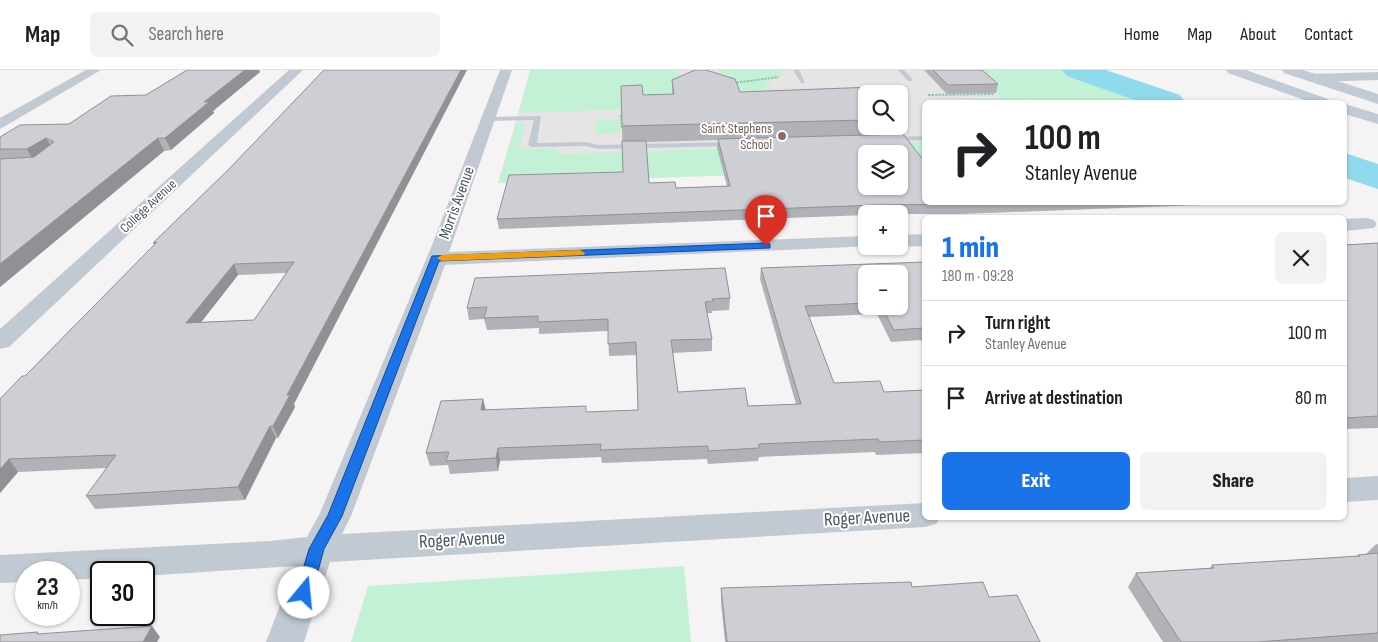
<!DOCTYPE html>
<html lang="en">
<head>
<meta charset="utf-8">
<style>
  body { margin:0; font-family:"Sofia Sans Condensed",sans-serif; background:#f2f2f2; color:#202124; height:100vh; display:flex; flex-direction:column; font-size:19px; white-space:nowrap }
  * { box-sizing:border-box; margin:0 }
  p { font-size:16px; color:#757577 }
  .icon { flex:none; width:28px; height:28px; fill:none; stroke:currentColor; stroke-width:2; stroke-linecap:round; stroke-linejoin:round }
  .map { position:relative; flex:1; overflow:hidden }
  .panel { position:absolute; left:922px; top:145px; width:425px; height:305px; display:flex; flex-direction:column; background:#fff; border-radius:8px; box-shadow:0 1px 4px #0004 }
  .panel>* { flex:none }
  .top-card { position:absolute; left:922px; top:30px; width:425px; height:105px; border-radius:8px; box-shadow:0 1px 4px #0004; background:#fff; color:#202124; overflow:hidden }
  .controls { position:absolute; left:858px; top:15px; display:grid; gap:10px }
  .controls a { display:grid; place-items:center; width:50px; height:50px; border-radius:8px; background:#fff; box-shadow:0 1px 4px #0004; font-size:25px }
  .speed { position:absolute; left:15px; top:491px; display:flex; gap:10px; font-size:25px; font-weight:700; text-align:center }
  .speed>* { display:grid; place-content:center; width:65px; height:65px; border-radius:50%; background:#fff; box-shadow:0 1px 4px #0004; line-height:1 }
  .speed small { font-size:12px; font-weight:400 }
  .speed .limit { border:2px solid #111; border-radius:8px; background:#fff; color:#111 }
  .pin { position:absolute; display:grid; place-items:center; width:42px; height:42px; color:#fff; margin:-51px -21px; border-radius:50% 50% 50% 0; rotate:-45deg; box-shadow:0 0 5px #0007 }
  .pin .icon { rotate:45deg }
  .me { position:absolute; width:55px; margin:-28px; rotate:17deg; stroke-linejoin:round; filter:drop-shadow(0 0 4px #0008) }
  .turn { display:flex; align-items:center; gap:18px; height:105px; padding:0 20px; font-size:22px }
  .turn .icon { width:65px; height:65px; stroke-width:2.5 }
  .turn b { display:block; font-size:35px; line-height:42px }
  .round { display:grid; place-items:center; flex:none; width:52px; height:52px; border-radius:8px; background:#f2f2f2 }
  .summary { display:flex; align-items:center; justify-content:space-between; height:85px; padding:0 20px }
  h1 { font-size:30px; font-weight:800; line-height:38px; color:#1a73e8 }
  .button { display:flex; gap:10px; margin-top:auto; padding:10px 20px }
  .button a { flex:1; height:58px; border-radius:8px; background:#1a73e8; color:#fff; font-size:20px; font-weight:800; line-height:58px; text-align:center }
  .button a+a { background:#f2f2f2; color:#202124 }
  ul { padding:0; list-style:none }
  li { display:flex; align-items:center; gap:15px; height:65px; padding:0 20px; border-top:1px solid #e0e0e0 }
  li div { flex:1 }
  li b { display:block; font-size:19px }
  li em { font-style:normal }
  header { display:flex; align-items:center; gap:30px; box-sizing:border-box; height:70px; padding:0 25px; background:#fff; border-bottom:1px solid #e0e0e0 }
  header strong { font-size:24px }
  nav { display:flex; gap:28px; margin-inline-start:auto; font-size:18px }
  .search { width:350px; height:45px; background:#f2f2f2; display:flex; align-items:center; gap:12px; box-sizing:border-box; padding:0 18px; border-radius:8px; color:#757577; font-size:19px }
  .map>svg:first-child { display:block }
  .education { fill:#e6e4e5; fill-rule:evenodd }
  .green { fill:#c3f1d5 }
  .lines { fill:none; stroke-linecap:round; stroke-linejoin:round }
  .river { fill:#90daee; fill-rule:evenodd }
  .path { stroke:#7ad0a6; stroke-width:2; stroke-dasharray:2.5 1; stroke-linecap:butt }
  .lane { fill:#c1cad2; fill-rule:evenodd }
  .street { fill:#c1cad2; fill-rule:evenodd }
  .secondary { fill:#c1cbd6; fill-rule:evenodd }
  .wall { fill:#b0b2b7; fill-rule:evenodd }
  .shaded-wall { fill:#909195 }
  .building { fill:#cdcfd5; stroke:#909195; fill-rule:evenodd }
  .route { fill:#1a73e8; stroke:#114b97 }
  .slow { fill:#f59e0b }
  .education-dot { fill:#8d6e63; stroke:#fff; stroke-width:2 }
  .labels { text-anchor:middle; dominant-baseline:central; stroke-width:4; stroke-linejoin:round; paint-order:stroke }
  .far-education-label { font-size:14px; fill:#785e54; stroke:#fff; text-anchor:end }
  .far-street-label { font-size:14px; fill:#4a5661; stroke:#fff }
  .street-label { font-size:16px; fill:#4a5661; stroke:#fff }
  .near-street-label { font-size:19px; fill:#4a5661; stroke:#fff }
</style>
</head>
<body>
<header>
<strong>Map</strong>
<div class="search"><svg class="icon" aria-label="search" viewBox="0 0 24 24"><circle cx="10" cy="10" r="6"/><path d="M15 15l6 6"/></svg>Search here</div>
<nav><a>Home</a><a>Map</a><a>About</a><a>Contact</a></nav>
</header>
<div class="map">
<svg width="1378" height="572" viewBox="0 0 1378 572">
  <rect width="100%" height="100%" fill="#f5f3f3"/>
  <path class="education" d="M530,0H1061L1146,32H925V99L899,84H866L498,113ZM866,24H899V56H866Z"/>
  <g class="green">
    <polygon points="530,0 678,0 676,1 683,8 680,19 667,24 668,38 519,43"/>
    <polygon points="719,0 782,0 785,5 731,12 717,6 720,3"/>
    <polygon points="976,0 1061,0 1146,32 1029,32 1021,27 1027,32 962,32 959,30 1002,28"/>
    <polygon points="763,10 772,14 755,24 738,19 736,14"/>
    <polygon points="620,49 620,63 596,64 597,50"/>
    <polygon points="516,54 525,54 519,79 552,78 561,84 925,72 925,99 899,84 866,84 866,101 498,113"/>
    <polygon points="684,496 691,572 351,572 368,516"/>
  </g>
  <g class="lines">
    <g class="river">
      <polygon points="1062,0 1106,0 1180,25 1185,32 1140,32 1067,6"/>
      <polygon points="1345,83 1378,94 1378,119 1345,108"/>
    </g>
    <g class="path">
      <polyline points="733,13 779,7"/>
      <polyline points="928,25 994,24"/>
      <polyline points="621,45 622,58"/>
    </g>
    <g class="lane">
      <polygon points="793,0 799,0 805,13 801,13"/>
      <polygon points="898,0 904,0 913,10 912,11 908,11"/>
      <polygon points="541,46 537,73 586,72 598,75 733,72 737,74 733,76 598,79 586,76 532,77 528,75 534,50 488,51 484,49 488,47"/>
      <polygon points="925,66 925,70 890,71 886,69 890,67"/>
    </g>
    <g class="street">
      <polygon points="86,0 101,0 0,59 0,48"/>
      <polygon points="289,0 303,0 9,277 0,279 0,259"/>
      <polygon points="500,0 512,0 449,182 866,166 866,176 873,176 445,195 351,446 342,464 925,433 925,448 940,448 936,454 925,457 330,492 304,572 266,572 295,496 144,506 144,502 101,502 101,508 69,510 69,502 26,502 26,512 0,513 0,485 270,471 307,467 320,443 432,175"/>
      <polygon points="1378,2 1378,10 1312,12 1305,8 1312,4"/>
      <polygon points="1367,148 1374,150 1377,154 1374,158 1345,161 1345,149"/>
      <polygon points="925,164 925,176 899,177 896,176 899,176 899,165"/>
      <polygon points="1378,406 1378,430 1345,432 1345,408"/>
    </g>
    <g class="secondary">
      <polygon points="1226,0 1246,0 1328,29 1331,32 1310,32 1228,3"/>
      <polygon points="1282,0 1303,0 1378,24 1378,34 1284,3"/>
      <polygon points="1345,34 1378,44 1378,54 1345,44"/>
    </g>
  </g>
  <g class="wall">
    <polygon points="187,0 259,0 260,2 213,41 214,43 171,80 164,81 0,217 0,67 69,54 146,25"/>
    <path d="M324,0L294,334L295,337L278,368H276L245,430L95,439L86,426L107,398L18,402L0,423L25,306L154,175L153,173L229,99ZM286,203L254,250L201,252L238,205Z"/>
    <polygon points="924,0 982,0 998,14 996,23 947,24"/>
    <path d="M672,10L740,22L866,24V56H897L896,64L925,132H1202L1201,135L960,144H866V145L499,159L497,149L623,102L622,56L643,25L672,24ZM718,70L717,78L727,116L676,118L649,113L646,72Z"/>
    <polygon points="1378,173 1378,358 1345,359 1345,175"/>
    <path d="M925,192V278L921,270L891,272L877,244L809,247L834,313L884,322L925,320V383L876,385L875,382L759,387L758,391L708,394L707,389L602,393L601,387L500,391L498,401L450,404L448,395L430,396L426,383L483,329L486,340L587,342L638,340L636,285L609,286L608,261L539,264V258L487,260L484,249L469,250L467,238L730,228L729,240L712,241V243H707L712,269V281L673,283L678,322L748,336L796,334L760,209L761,198ZM866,204L899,236H866Z"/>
    <polygon points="1378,474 1378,572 1163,572 1128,517 1136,503 1210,498 1212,495 1357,486 1358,485 1366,484 1375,475"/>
    <polygon points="912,517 989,527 1040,572 725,572 721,532 721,518"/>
  </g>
  <g class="shaded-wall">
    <polygon points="245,0 259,0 260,2 213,41 214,43 171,80 165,68 204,32"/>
    <polygon points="461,0 467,0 294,334 295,337 278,368 273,356 287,325"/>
    <polygon points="46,68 53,80 34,92 27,79"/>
    <polygon points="158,68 164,81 0,217 0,194"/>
    <polygon points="234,194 238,205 192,264 186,253"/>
    <polygon points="483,329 486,342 481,340"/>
    <polygon points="270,356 276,368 245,430 238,417"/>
    <polygon points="498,378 500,391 498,401 496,388"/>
    <polygon points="9,389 18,402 0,423 0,399"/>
    <polygon points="152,556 160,567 157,572 143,572"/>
  </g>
  <g class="building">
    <polygon points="187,0 245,0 204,32 209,32 165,68 158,68 0,194 0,89 34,87 54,72 46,68 27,79 0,79 0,67 20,55 69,54 111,26 146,25"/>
    <path d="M324,0H461L287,325H290L273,356H270L238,417L86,426L116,385L9,389L0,399V329L22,306H25L157,172L153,173L229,99ZM294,192L254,250L186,253L234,194Z"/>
    <polygon points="695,0 706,0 735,9 740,22 874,17 879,24 866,24 866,50 622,56 621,16 642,15 643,25 674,24 672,10"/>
    <polygon points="933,0 982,0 998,14 948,15"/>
    <path d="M903,64L925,92V132H1003L963,134L877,135L497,149L509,105L623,102L622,71H646L649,113L675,112L676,118L730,116L718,69ZM866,84H899V116H866Z"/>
    <polygon points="1378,173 1378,346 1345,348 1345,175"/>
    <polygon points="925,192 925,261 924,258 894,260 881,236 899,236 899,204 866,204 866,233 805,236 834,313 880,311 884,322 925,320 925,370 879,372 878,369 759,374 759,378 708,381 708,376 600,380 601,374 498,378 496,388 446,391 449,382 426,383 441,331 483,329 481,340 586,336 586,342 638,340 636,272 608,274 608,249 538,252 538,246 484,248 487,237 467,238 475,208 725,198 730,228 712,229 713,231 705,232 712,269 671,270 678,322 745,318 748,336 801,334 761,198"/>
    <polygon points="1378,483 1378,563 1257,572 1181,572 1136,503 1214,498 1212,495 1360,486 1358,485"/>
    <polygon points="911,512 912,517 983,512 989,527 1017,525 1040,572 727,572 721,518"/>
    <polygon points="152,556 143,572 0,572 0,565 38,562 37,564"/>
  </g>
  <polygon class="route" points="766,173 770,174 770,178 439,191 342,446 324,479 312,523 310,528 304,530 298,528 296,523 309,479 328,445 432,186"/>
  <polygon class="slow" points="580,180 585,183 584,185 442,191 437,188 442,185"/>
  <circle class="education-dot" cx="782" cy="66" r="5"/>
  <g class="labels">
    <g class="far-education-label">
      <text x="772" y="58">Saint Stephens<tspan x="772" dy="16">School</tspan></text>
    </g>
    <g class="far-street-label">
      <text transform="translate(148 136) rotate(-43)">College Avenue</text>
    </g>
    <g class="street-label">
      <text transform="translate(457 133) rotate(-70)">Morris Avenue</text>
    </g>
    <g class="near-street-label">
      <text transform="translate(867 448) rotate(-3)">Roger Avenue</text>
      <text transform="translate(462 470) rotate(-3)">Roger Avenue</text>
    </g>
  </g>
</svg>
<div class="controls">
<a><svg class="icon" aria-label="search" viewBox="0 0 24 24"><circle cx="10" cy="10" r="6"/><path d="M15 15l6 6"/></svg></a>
<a><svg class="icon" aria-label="layers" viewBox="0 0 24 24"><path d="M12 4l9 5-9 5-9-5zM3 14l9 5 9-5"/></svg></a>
<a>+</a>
<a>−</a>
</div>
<div class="speed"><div>23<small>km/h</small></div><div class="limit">30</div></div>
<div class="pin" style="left:766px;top:176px;background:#d93025"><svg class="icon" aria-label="arrive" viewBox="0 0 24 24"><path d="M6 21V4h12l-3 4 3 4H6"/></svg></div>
<svg class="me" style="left:304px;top:523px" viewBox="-20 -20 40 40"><circle r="19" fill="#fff"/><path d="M0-13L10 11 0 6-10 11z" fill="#1a73e8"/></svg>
<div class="top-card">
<div class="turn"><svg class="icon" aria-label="right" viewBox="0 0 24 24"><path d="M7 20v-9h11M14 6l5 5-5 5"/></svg><div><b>100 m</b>Stanley Avenue</div></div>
</div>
<section class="panel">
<div class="summary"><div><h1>1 min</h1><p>180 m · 09:28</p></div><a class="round"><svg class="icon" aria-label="close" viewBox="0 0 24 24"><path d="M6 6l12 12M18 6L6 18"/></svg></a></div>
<ul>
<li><svg class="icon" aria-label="right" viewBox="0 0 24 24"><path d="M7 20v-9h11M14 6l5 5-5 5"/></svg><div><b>Turn right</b><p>Stanley Avenue</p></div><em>100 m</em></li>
<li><svg class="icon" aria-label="arrive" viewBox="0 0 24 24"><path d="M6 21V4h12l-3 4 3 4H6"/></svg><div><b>Arrive at destination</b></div><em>80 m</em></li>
</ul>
<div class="button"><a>Exit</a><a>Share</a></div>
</section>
</div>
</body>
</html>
